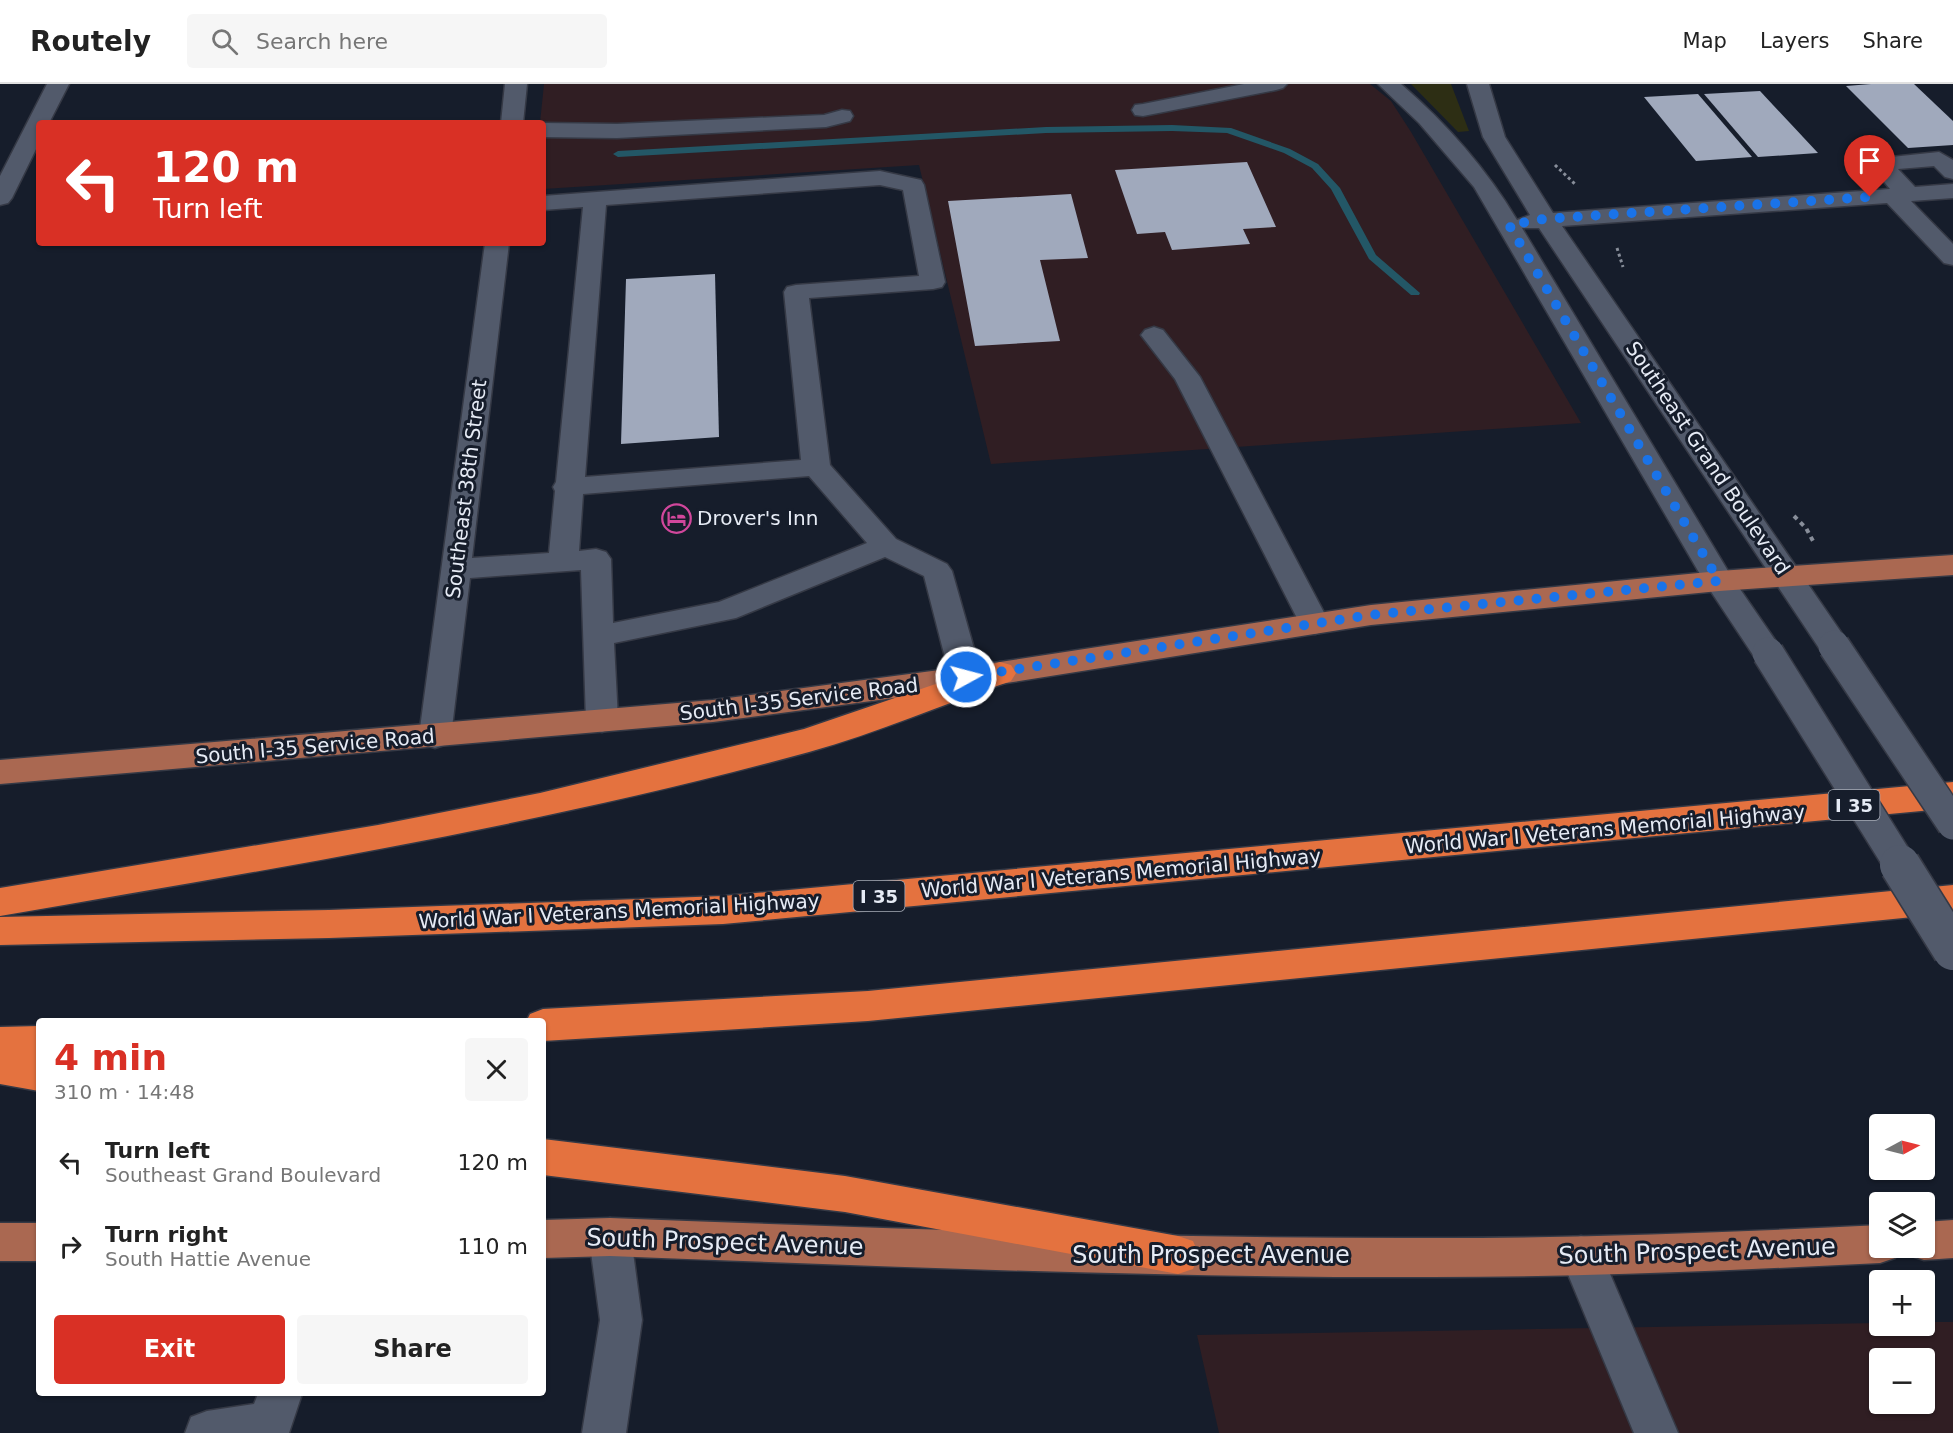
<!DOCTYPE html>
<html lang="en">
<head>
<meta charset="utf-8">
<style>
  body { margin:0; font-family:"DejaVu Sans",sans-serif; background:#f6f6f6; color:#222; height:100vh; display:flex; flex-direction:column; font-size:22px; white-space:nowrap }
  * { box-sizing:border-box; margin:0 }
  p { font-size:20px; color:#767676 }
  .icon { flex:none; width:33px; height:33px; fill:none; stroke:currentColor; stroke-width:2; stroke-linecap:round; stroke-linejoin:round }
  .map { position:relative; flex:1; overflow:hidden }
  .side { position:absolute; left:36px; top:934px; width:510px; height:378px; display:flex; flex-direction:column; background:#fff; border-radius:6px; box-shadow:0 2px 4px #0004 }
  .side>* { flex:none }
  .top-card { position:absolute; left:36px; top:36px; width:510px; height:126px; border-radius:6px; box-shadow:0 2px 4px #0004; background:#d93025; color:#fff; overflow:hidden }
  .needle { width:39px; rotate:83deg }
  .buttons { position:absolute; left:1869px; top:1030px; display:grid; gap:12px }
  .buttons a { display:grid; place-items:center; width:66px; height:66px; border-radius:6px; background:#fff; box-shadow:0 2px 4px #0004; font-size:30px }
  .pin { position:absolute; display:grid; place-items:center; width:51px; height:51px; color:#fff; margin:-62px -26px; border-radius:50% 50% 50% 0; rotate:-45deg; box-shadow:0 0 6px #0007 }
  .pin .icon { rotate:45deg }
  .me { position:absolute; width:66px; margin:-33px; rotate:83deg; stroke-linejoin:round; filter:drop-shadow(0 0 4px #0008) }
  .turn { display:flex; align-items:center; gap:21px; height:126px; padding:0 18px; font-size:27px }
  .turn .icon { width:78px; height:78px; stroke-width:2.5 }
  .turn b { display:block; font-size:42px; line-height:51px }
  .round { display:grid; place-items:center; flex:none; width:63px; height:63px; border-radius:6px; background:#f6f6f6 }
  .summary { display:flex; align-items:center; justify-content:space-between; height:102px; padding:0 18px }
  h1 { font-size:36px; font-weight:600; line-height:45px; color:#d93025 }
  .primary-button { display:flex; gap:12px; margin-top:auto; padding:12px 18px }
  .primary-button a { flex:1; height:69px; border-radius:6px; background:#d93025; color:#fff; font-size:24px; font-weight:600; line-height:69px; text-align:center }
  .primary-button a+a { background:#f6f6f6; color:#222 }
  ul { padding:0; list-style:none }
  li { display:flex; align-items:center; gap:18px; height:84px; padding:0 18px }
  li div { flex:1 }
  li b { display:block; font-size:22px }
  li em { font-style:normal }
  header { display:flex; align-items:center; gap:36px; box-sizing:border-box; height:84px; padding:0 30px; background:#fff; border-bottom:2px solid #e0e0e0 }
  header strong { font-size:28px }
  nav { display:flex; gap:33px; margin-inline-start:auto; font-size:21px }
  .search { width:420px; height:54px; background:#f6f6f6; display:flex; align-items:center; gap:15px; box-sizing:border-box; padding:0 21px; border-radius:6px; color:#767676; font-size:22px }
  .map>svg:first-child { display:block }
  .industrial { fill:#301e23; fill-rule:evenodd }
  .green { fill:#2d2e14 }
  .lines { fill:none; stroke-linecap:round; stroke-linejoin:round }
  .stream { fill:#235766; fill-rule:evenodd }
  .building { fill:#a0a9bc }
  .minor-casing { stroke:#353945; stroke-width:3 }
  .major-casing { stroke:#353945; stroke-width:3 }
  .highway-casing { stroke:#353945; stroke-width:3 }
  .path-far1 { stroke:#888e9a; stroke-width:3; stroke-dasharray:3 3; stroke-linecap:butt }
  .path { stroke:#888e9a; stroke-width:4; stroke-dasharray:4.5 4.5; stroke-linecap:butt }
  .minor { fill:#525a6b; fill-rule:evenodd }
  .major { fill:#aa6851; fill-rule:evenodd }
  .highway { fill:#e4723f; fill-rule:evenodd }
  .minor-bridge-far1-casing { stroke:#353945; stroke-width:34; stroke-linecap:butt }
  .minor-bridge-casing { stroke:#353945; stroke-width:43; stroke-linecap:butt }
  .minor-bridge-far1 { stroke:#525a6b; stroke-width:31 }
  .minor-bridge { stroke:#525a6b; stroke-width:40 }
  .route { stroke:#1a73e8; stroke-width:10; stroke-dasharray:0 18 }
  .labels { text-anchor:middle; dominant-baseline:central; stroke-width:6; stroke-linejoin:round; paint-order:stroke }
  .shield { fill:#161d2b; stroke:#a8adb8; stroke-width:1.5 }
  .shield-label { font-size:18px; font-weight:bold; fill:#e6ebf5 }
  .street-label { font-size:20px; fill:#e6ebf5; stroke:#161d2b }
  .poi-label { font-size:20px; fill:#e6ebf5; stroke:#161d2b; text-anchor:start }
  .near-street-label { font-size:24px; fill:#e6ebf5; stroke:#161d2b }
</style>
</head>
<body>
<header>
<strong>Routely</strong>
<div class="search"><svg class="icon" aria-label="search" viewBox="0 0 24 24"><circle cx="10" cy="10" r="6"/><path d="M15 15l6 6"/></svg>Search here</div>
<nav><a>Map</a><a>Layers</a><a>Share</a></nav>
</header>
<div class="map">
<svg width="1953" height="1349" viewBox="0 0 1953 1349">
  <rect width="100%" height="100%" fill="#161d2b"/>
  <g class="industrial">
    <polygon points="544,0 1370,0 1391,17 1411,48 1581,339 991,380 919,81 543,105 543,39 540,39"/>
    <path d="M1925,1238H1953V1349H1219L1197,1251L1879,1239L1880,1242H1924ZM1880,1275H1924V1320H1880Z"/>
  </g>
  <polygon class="green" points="1411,0 1451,0 1469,47 1458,48"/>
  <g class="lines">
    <polygon class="stream" points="1172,41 1231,44 1290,65 1318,80 1340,104 1376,171 1420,209 1419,211 1411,211 1369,175 1331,105 1312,84 1284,69 1227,49 1172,47 1046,49 618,73 613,70 618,67 1046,43"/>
  </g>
  <g class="building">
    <polygon points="1871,0 1914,0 1953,37 1953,61 1908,64 1846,2"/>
    <polygon points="1760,7 1818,69 1758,73 1704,10"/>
    <polygon points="1698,10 1752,73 1696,77 1644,13"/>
    <polygon points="1247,78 1276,143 1243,145 1250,160 1172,166 1165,148 1137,150 1115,86"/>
    <polygon points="1071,110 1088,174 1040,176 1060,257 975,262 948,117"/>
    <polygon points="715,190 719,353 621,360 626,195"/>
  </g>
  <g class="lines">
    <defs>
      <g id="minor">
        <polygon points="47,0 69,0 49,39 39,39 39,59 12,114 8,119 0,121 0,92"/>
        <polygon points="505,0 527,0 523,39 501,39"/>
        <polygon points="1244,0 1287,0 1283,4 1276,6 1143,32 1135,31 1132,26 1135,21 1143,20"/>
        <path d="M1378,0H1401C1447,40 1486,84 1517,136L1530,131L1483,53L1467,0H1489L1505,53L1553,129L1890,105L1869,80L1872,75L1939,68L1953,76V95L1945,93L1934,82L1898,85L1915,103L1953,100V114L1911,117L1953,160V181L1944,179L1887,119L1562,142L1845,554L1849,562L1845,570L1834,573L1823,570L1539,144H1522L1731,492L1784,569L1779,577L1768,580L1757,577L1704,497L1474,103L1419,39Z"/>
        <polygon points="842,26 850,27 853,32 850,37 826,43 617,54 543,53 543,39 617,40 824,31"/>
        <path d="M880,87L921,96L924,101L945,198L942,203L933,205L809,214L830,381L896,455L947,480L952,487L982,593L977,601L966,604L955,601L950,593L924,492L885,473L736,534L614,559L618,636L613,644L602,648L591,644L586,636L581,486L470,494L451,652L447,660L435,664L423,660L419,652L485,159H509L472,474L549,469L555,407L553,403L556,398L583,123L543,126V112ZM880,101L903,106L919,192L796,201L787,203L784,208L801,376L585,393L606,121ZM809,392L867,459L719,518L613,539L611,475L606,468L596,465L579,467L583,410Z"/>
        <polygon points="1154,243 1163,246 1200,293 1330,540 1326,547 1315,550 1304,547 1300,540 1175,295 1141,251 1145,246"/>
        <polygon points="610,1134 625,1140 631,1153 642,1236 626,1349 582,1349 600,1236 589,1153 595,1140"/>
        <polygon points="1581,1152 1596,1157 1678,1349 1634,1349 1560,1171 1566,1157"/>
        <polygon points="258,1310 302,1310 289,1349 185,1349 191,1333 207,1327 254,1320"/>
      </g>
      <g id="major">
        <polygon points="1953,471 1953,491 1719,507 1371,541 1000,600 713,638 0,700 0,676 713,616 1000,578 1371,521 1719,487"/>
        <path d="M610,1134C874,1144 1137,1154 1401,1154C1561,1155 1720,1149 1880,1141V1164H1899L1895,1174L1880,1179C1721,1187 1561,1194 1401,1193C1137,1193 874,1182 610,1172L543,1174V1136Z"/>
        <polygon points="1953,1136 1953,1174 1924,1176 1909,1171 1906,1164 1924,1164 1924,1138"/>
        <rect x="0" y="1139" width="39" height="38"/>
      </g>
      <g id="highway">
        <path d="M1000,578L1011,581L1016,589L1011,597C944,620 877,649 809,668C543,741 272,785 0,832V804L378,741L540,709L804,645Z"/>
        <polygon points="1953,698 1953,724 723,840 329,854 0,861 0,833 329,826 723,812"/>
        <polygon points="1953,801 1953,829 868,937 543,957 543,938 526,938 530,930 543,925 868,907"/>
        <polygon points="39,942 39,1007 0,1000 0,943"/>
        <polygon points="543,1055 845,1092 1178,1152 1193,1157 1199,1171 1193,1185 1178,1190 845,1128 543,1091"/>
      </g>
    </defs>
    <use href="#minor" class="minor-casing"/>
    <use href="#major" class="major-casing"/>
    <use href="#highway" class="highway-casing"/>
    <g class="path-far1">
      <polyline points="1555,81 1576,101"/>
      <polyline points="1617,164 1623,183"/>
    </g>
    <polyline class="path" points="1794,432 1806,444 1813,457"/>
    <use href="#minor" class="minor"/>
    <use href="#major" class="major"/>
    <use href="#highway" class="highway"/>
    <defs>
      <g id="minor-bridge-far1">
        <polyline points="1834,562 1953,740"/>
        <polyline points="1768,569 1901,782"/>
      </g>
      <polyline id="minor-bridge" points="1900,781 1953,866"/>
    </defs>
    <use href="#minor-bridge-far1" class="minor-bridge-far1-casing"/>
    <use href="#minor-bridge" class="minor-bridge-casing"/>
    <use href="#minor-bridge-far1" class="minor-bridge-far1"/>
    <use href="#minor-bridge" class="minor-bridge"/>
  </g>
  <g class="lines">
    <polyline class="route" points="966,593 1371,531 1719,497 1509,141 1544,135 1870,113"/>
  </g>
  <defs>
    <symbol id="hotel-ring" viewBox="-11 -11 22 22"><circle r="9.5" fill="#161d2b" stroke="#d1479c" stroke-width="1.5"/><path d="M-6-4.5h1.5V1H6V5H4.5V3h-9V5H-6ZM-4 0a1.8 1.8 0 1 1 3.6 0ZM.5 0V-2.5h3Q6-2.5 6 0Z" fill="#d1479c"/></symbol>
  </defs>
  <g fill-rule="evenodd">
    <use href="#hotel-ring" x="660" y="418" width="33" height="33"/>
  </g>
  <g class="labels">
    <g class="shield">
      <rect x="1828.5" y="706" width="51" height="30" rx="4.5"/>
      <rect x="853.5" y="797" width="51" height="30" rx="4.5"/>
    </g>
    <g class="shield-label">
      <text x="1854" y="721">I 35</text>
      <text x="879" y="812">I 35</text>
    </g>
    <g class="street-label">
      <text transform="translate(1708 374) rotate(56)">Southeast Grand Boulevard</text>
      <text transform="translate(466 405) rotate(-83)">Southeast 38th Street</text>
      <text transform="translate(799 615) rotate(-7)">South I-35 Service Road</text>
      <text transform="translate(315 662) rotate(-5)">South I-35 Service Road</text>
      <text transform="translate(1605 745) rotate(-5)">World War I Veterans Memorial Highway</text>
      <text transform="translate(1121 789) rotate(-5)">World War I Veterans Memorial Highway</text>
      <text transform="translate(619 827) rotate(-3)">World War I Veterans Memorial Highway</text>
    </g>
    <g class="poi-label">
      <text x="697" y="434">Drover's Inn</text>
    </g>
    <g class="near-street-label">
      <text transform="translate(725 1158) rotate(2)">South Prospect Avenue</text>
      <text transform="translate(1697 1167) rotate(-2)">South Prospect Avenue</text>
      <text x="1211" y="1171">South Prospect Avenue</text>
    </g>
  </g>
</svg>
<div class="buttons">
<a><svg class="needle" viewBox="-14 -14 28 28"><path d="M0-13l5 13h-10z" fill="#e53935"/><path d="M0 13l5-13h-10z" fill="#767676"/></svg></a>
<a><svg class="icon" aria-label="layers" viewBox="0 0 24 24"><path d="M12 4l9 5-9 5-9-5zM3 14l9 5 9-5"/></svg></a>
<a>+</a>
<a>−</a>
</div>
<div class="pin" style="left:1870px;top:113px;background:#d93025"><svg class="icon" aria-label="arrive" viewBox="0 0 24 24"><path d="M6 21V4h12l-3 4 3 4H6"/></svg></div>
<svg class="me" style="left:966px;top:593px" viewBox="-20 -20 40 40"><circle r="17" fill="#1a73e8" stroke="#fff" stroke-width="3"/><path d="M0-11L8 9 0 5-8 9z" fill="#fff"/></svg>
<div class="top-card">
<div class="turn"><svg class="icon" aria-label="left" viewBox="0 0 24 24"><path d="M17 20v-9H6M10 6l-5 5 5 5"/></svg><div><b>120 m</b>Turn left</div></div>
</div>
<section class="side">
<div class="summary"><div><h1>4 min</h1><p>310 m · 14:48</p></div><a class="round"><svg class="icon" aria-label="close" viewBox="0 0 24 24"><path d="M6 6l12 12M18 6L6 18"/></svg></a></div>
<ul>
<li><svg class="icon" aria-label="left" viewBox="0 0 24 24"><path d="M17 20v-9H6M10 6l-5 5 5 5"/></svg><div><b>Turn left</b><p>Southeast Grand Boulevard</p></div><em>120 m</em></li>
<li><svg class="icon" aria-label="right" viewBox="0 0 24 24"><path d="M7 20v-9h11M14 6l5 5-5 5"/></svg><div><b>Turn right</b><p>South Hattie Avenue</p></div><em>110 m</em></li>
</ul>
<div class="primary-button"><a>Exit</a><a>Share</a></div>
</section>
</div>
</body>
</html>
